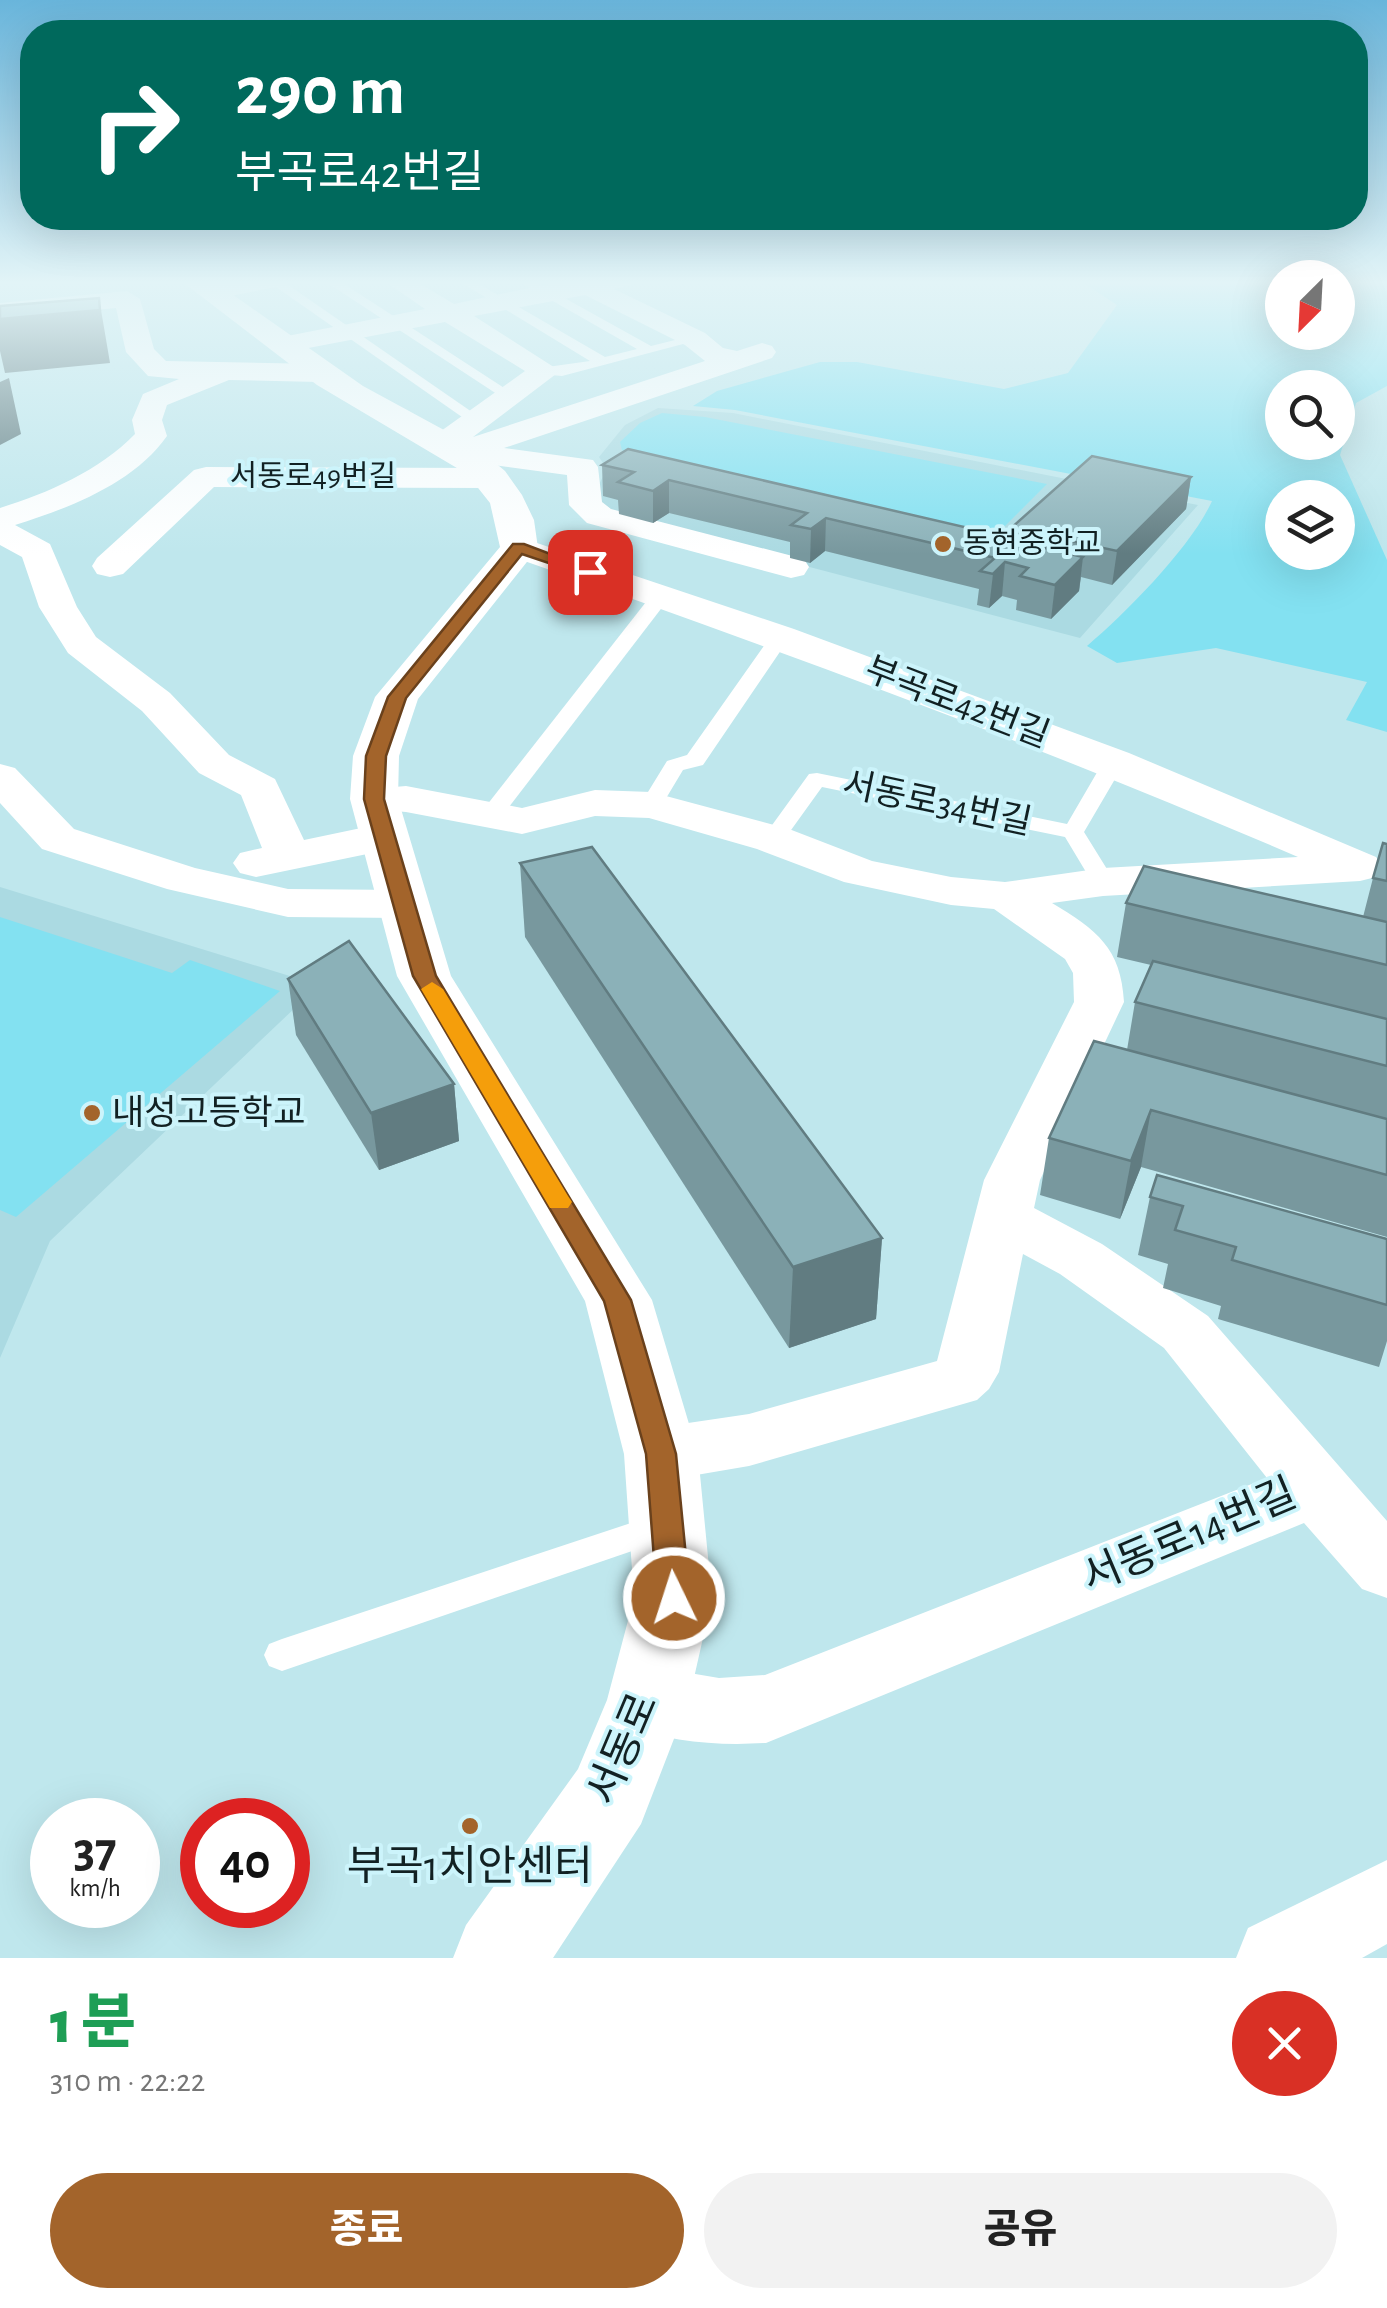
<!DOCTYPE html>
<html lang="ko">
<head>
<meta charset="utf-8">
<style>
  body { margin:0; font-family:"Alegreya Sans","Noto Sans KR",sans-serif; background:#f2f2f2; color:#222; height:100vh; display:flex; flex-direction:column; font-size:38px; white-space:nowrap }
  * { box-sizing:border-box; margin:0 }
  p { font-size:32px; color:#767676 }
  .icon { flex:none; width:55px; height:55px; fill:none; stroke:currentColor; stroke-width:2; stroke-linecap:round; stroke-linejoin:round }
  .map { position:relative; height:1958px; overflow:hidden }
  .side { display:flex; flex-direction:column; background:#fff; flex:1 }
  .side>* { flex:none }
  .guide { position:absolute; left:20px; top:20px; width:1348px; height:210px; border-radius:40px; box-shadow:0 10px 40px #0002; background:#00695c; color:#fff; overflow:hidden }
  .needle { width:65px; rotate:204deg }
  .controls { position:absolute; left:1265px; top:260px; display:grid; gap:20px }
  .controls a { display:grid; place-items:center; width:90px; height:90px; border-radius:50%; background:#fff; box-shadow:0 10px 40px #0002; font-size:50px }
  .speed { position:absolute; left:30px; top:1798px; display:flex; gap:20px; font-size:50px; font-weight:700; text-align:center }
  .speed>* { display:grid; place-content:center; width:130px; height:130px; border-radius:50%; background:#fff; box-shadow:0 10px 40px #0002; line-height:1 }
  .speed small { font-size:25px; font-weight:400 }
  .speed .limit { border:15px solid #d22; background:#fff; color:#111 }
  .pin { position:absolute; display:grid; place-items:center; width:85px; height:85px; color:#fff; margin:-42px; border-radius:20px; box-shadow:0 5px 15px #0006 }
  .me { position:absolute; width:110px; margin:-55px; rotate:356deg; stroke-linejoin:round; filter:drop-shadow(0 0 8px #0008) }
  .turn { display:flex; align-items:center; gap:35px; height:210px; padding:0 50px; font-size:45px }
  .turn .icon { width:130px; height:130px; stroke-width:2.5 }
  .turn b { display:block; font-size:70px; line-height:85px }
  .round { display:grid; place-items:center; flex:none; width:105px; height:105px; border-radius:52px; background:#f2f2f2 }
  .headline { display:flex; align-items:center; justify-content:space-between; height:170px; padding:0 50px }
  h1 { font-size:60px; font-weight:800; line-height:75px; color:#1e9e55 }
  .cta { display:flex; gap:20px; margin-top:auto; padding:20px 50px }
  .cta a { flex:1; height:115px; border-radius:60px; background:#a3642b; color:#fff; font-size:40px; font-weight:800; line-height:115px; text-align:center }
  .cta a+a { background:#f2f2f2; color:#222 }
  .map>svg:first-child { display:block }
  .built { fill:#abdae2 }
  .green { fill:#83e1f1; fill-rule:evenodd }
  .lines { fill:none; stroke-linecap:round; stroke-linejoin:round }
  .service { fill:#fff; fill-rule:evenodd }
  .minor { fill:#fff; fill-rule:evenodd }
  .tertiary { fill:#fff; fill-rule:evenodd }
  .wall { fill:#78989e }
  .shaded-wall { fill:#617c81 }
  .building { fill:#8bb1b8; stroke:#617c81; stroke-width:2.5 }
  .route { fill:#a3642b; stroke:#6a411c; stroke-width:2.5 }
  .slow { fill:#f59e0b }
  .poi-dot { fill:#a3642b; stroke:#ccf4fb; stroke-width:4 }
  .labels { text-anchor:middle; dominant-baseline:central; stroke-width:8; stroke-linejoin:round; paint-order:stroke }
  .far-street-label { font-size:30px; fill:#122123; stroke:#ccf4fb }
  .far-poi-label { font-size:30px; fill:#122123; stroke:#ccf4fb; text-anchor:start }
  .street-label { font-size:35px; fill:#122123; stroke:#ccf4fb }
  .poi-label { font-size:35px; fill:#122123; stroke:#ccf4fb; text-anchor:start }
  .near-street-label { font-size:42px; fill:#122123; stroke:#ccf4fb }
  .near-poi-label { font-size:42px; fill:#122123; stroke:#ccf4fb }
</style>
</head>
<body>
<div class="map">
<svg width="1387" height="1958" viewBox="0 0 1387 1958">
  <rect width="100%" height="100%" fill="#bfe7ed"/>
  <g class="built">
    <polygon points="658,408 733,413 1198,505 1080,638 604,513 595,492 607,469 599,457 625,425"/>
    <polygon points="0,887 319,985 50,1241 0,1358"/>
  </g>
  <g class="green">
    <path d="M1079,280H1282V332H1338V280H1387V386L1356,403L1340,455L1387,560V732L1346,720L1367,682L1216,648L1117,663L1087,646C1127,612 1191,547 1212,501L735,410L693,406L717,391L820,362H857L1004,389L1068,373L1117,305ZM1282,388H1338V442H1282ZM1282,498H1338V552H1282Z"/>
    <polygon points="662,413 705,417 1047,484 986,545 646,462 622,450 620,442 640,423"/>
    <polygon points="0,917 172,973 190,960 280,991 16,1217 0,1210"/>
  </g>
  <g class="lines">
    <g class="service">
      <polygon points="266,280 281,280 485,421 472,424"/>
      <polygon points="323,280 338,280 518,397 506,400"/>
      <polygon points="457,280 472,280 605,357 637,349 516,280 532,280 651,346 695,335 702,339 562,376 540,374 540,368 590,361"/>
      <polygon points="660,591 667,593 667,601 499,820 483,820 480,815 483,810 653,593"/>
      <polygon points="780,631 790,637 703,765 683,770 659,810 643,810 640,805 667,761 687,755 773,633"/>
      <polygon points="1114,756 1125,762 1084,832 1115,882 1103,889 1095,887 1065,837 822,787 781,844 765,844 762,839 809,774 817,773 1067,824 1106,757"/>
      <polygon points="661,1513 673,1517 678,1527 673,1537 282,1671 269,1666 264,1655 269,1644 282,1639"/>
    </g>
    <g class="minor">
      <polygon points="233,280 290,280 286,285 210,300 197,292 201,286"/>
      <path d="M383,280H414L454,304L567,280H634L630,285L614,289L705,333L723,348L737,351L762,343L772,346L776,352L772,358L504,448L593,460L598,467L602,502L611,509L804,559L809,567L804,575L791,578L587,523L569,505L567,475L449,459L444,452L448,446L436,438L441,431L525,371L445,322L282,353L268,345L282,337L425,309ZM585,295L685,345L705,361L473,437L560,371L474,316Z"/>
      <path d="M127,291L140,299L154,349L166,361L319,364L329,367L334,373L329,379L319,382L229,380L167,405L162,420L167,436C133,484 69,508 15,525L50,544L77,607L96,637L170,693L229,755L275,779L304,840L385,823L401,827L408,837L401,847L256,877L240,873L233,863L240,853L262,848L241,795L199,773L142,711L68,653L39,607L22,557L0,545V508C48,493 99,471 135,434L132,420L143,394L179,379L148,376L126,352L116,308L0,319V303Z"/>
      <polygon points="206,467 491,468 503,471 507,478 503,485 491,488 214,487 123,574 110,577 97,574 92,566 97,558 194,470"/>
      <path d="M519,537L794,629L1129,753L1376,857L1383,867L1376,877L1360,881L1103,896L1052,903C1097,930 1121,948 1124,1002L1040,1180L1034,1208L1102,1244L1208,1316L1387,1521V1598L1362,1589L1304,1523L766,1743C716,1746 669,1742 622,1724L611,1700L622,1676L648,1666L719,1678L765,1675L1267,1478L1164,1348L1060,1274L1023,1254L999,1372L989,1389L977,1400L749,1466L661,1481L638,1473L628,1454L638,1435L661,1427L749,1414L937,1361L984,1180L1074,1002L1073,973L1065,959L994,909L951,905L844,882L757,849L649,818L595,816L522,834L406,812L359,808L352,799L359,790L406,786L522,808L595,790L651,792L789,829L872,861L951,877L1005,882L1103,868L1298,857C1038,745 774,648 507,555L501,548L507,541Z"/>
      <polygon points="0,764 15,768 74,829 195,868 288,889 403,890 420,894 427,904 420,914 403,918 288,917 167,889 42,849 0,803"/>
      <polygon points="1387,1860 1387,1944 1362,1958 1236,1958 1248,1928"/>
    </g>
    <polygon class="tertiary" points="180,280 212,280 363,386 479,449 505,471 522,495 534,520 538,548 418,699 399,756 398,799 451,976 652,1300 698,1454 712,1598 689,1700 641,1824 553,1958 453,1958 466,1925 578,1769 607,1700 634,1598 624,1454 585,1301 397,976 350,799 353,756 375,697 500,547 490,503 467,474 317,385"/>
  </g>
  <g class="wall">
    <polygon points="602,465 1009,537 1010,529 1191,477 1186,509 1112,585 1081,577 1079,591 1051,619 1016,610 1017,600 1002,596 989,608 977,605 979,589 825,551 810,563 790,558 790,542 669,513 653,523 619,514 618,500 603,496"/>
    <polygon points="1387,844 1387,1237 1141,1167 1120,1219 1040,1195 1049,1138 1127,1050 1135,1002 1151,965 1117,957 1126,903 1363,917 1373,878"/>
    <polygon points="520,863 882,1238 876,1319 789,1348 525,937"/>
    <polygon points="288,979 454,1084 459,1141 379,1170 296,1035"/>
    <polygon points="1150,1197 1387,1239 1387,1341 1379,1367 1218,1319 1221,1306 1163,1288 1168,1264 1138,1255"/>
  </g>
  <g class="shaded-wall">
    <polygon points="99,298 110,363 5,373 0,351 0,319"/>
    <polygon points="9,378 21,434 0,445 0,382"/>
    <polygon points="1191,477 1186,509 1112,585 1117,551"/>
    <polygon points="669,480 669,513 653,523 653,491"/>
    <polygon points="826,518 825,551 810,563 811,529"/>
    <polygon points="1053,537 1049,570 1041,547"/>
    <polygon points="1083,557 1079,591 1051,619 1055,585"/>
    <polygon points="1005,562 1002,596 989,608 993,574"/>
    <polygon points="454,1084 459,1141 379,1170 371,1113"/>
    <polygon points="1151,1110 1141,1167 1120,1219 1131,1161"/>
    <polygon points="882,1238 876,1319 789,1348 793,1267"/>
  </g>
  <g class="building">
    <polygon points="99,298 100,310 0,319 0,306"/>
    <polygon points="628,449 1020,540 1028,533 1010,529 1092,456 1191,477 1117,551 1053,537 1041,547 1083,557 1055,585 1020,576 1028,568 1005,562 993,574 980,571 995,558 826,518 811,529 791,525 807,513 669,480 653,491 618,482 634,472 602,465"/>
    <polygon points="1383,843 1387,844 1387,881 1373,878"/>
    <polygon points="592,847 882,1238 793,1267 520,863"/>
    <polygon points="1144,866 1387,922 1387,965 1126,903"/>
    <polygon points="349,941 454,1084 371,1113 288,979"/>
    <polygon points="1153,961 1387,1019 1387,1066 1135,1002"/>
    <polygon points="1094,1041 1387,1119 1387,1175 1151,1110 1131,1161 1049,1138"/>
    <polygon points="1157,1175 1387,1239 1387,1305 1232,1260 1236,1247 1175,1230 1183,1206 1150,1197"/>
  </g>
  <linearGradient id="sky" x2="0" y2="1"><stop stop-color="#69b5db"/><stop offset="0.51" stop-color="#e2f4f7"/><stop offset="1" stop-color="#e2f4f7" stop-opacity="0"/></linearGradient>
  <rect width="1387" height="554" fill="url(#sky)"/>
  <polygon class="route" points="513,544 524,544 598,572 590,577 522,554 406,698 386,756 384,799 436,976 631,1300 676,1454 690,1598 685,1608 674,1612 662,1608 657,1598 646,1454 604,1301 413,976 364,799 366,756 388,697"/>
  <polygon class="slow" points="432,982 443,989 568,1196 572,1202 568,1208 550,1208 421,989"/>
  <g class="poi-dot">
    <circle cx="943" cy="544" r="10"/>
    <circle cx="92" cy="1113" r="10"/>
    <circle cx="470" cy="1826" r="10"/>
  </g>
  <g class="labels">
    <g class="far-street-label">
      <text x="313" y="477">서동로49번길</text>
    </g>
    <g class="far-poi-label">
      <text x="963" y="544">동현중학교</text>
    </g>
    <g class="street-label">
      <text transform="translate(957 703) rotate(21)">부곡로42번길</text>
      <text transform="translate(937 804) rotate(12)">서동로34번길</text>
    </g>
    <g class="poi-label">
      <text x="112" y="1113">내성고등학교</text>
    </g>
    <g class="near-street-label">
      <text transform="translate(1189 1536) rotate(-23)">서동로14번길</text>
      <text transform="translate(623 1749) rotate(-67)">서동로</text>
    </g>
    <g class="near-poi-label">
      <text x="470" y="1867">부곡1치안센터</text>
    </g>
  </g>
</svg>
<div class="controls">
<a><svg class="needle" viewBox="-14 -14 28 28"><path d="M0-13l5 13h-10z" fill="#e53935"/><path d="M0 13l5-13h-10z" fill="#767676"/></svg></a>
<a><svg class="icon" aria-label="search" viewBox="0 0 24 24"><circle cx="10" cy="10" r="6"/><path d="M15 15l6 6"/></svg></a>
<a><svg class="icon" aria-label="layers" viewBox="0 0 24 24"><path d="M12 4l9 5-9 5-9-5zM3 14l9 5 9-5"/></svg></a>
</div>
<div class="speed"><div>37<small>km/h</small></div><div class="limit">40</div></div>
<div class="pin" style="left:590px;top:572px;background:#d93025"><svg class="icon" aria-label="arrive" viewBox="0 0 24 24"><path d="M6 21V4h12l-3 4 3 4H6"/></svg></div>
<svg class="me" style="left:674px;top:1598px" viewBox="-20 -20 40 40"><circle r="17" fill="#a3642b" stroke="#fff" stroke-width="3"/><path d="M0-11L8 9 0 5-8 9z" fill="#fff"/></svg>
<div class="guide">
<div class="turn"><svg class="icon" aria-label="right" viewBox="0 0 24 24"><path d="M7 20v-9h11M14 6l5 5-5 5"/></svg><div><b>290 m</b>부곡로42번길</div></div>
</div>
</div>
<section class="side">
<div class="headline"><div><h1>1 분</h1><p>310 m · 22:22</p></div><a class="round" style="background:#d93025;color:#fff"><svg class="icon" aria-label="close" viewBox="0 0 24 24"><path d="M6 6l12 12M18 6L6 18"/></svg></a></div>
<div class="cta"><a>종료</a><a>공유</a></div>
</section>
</body>
</html>
